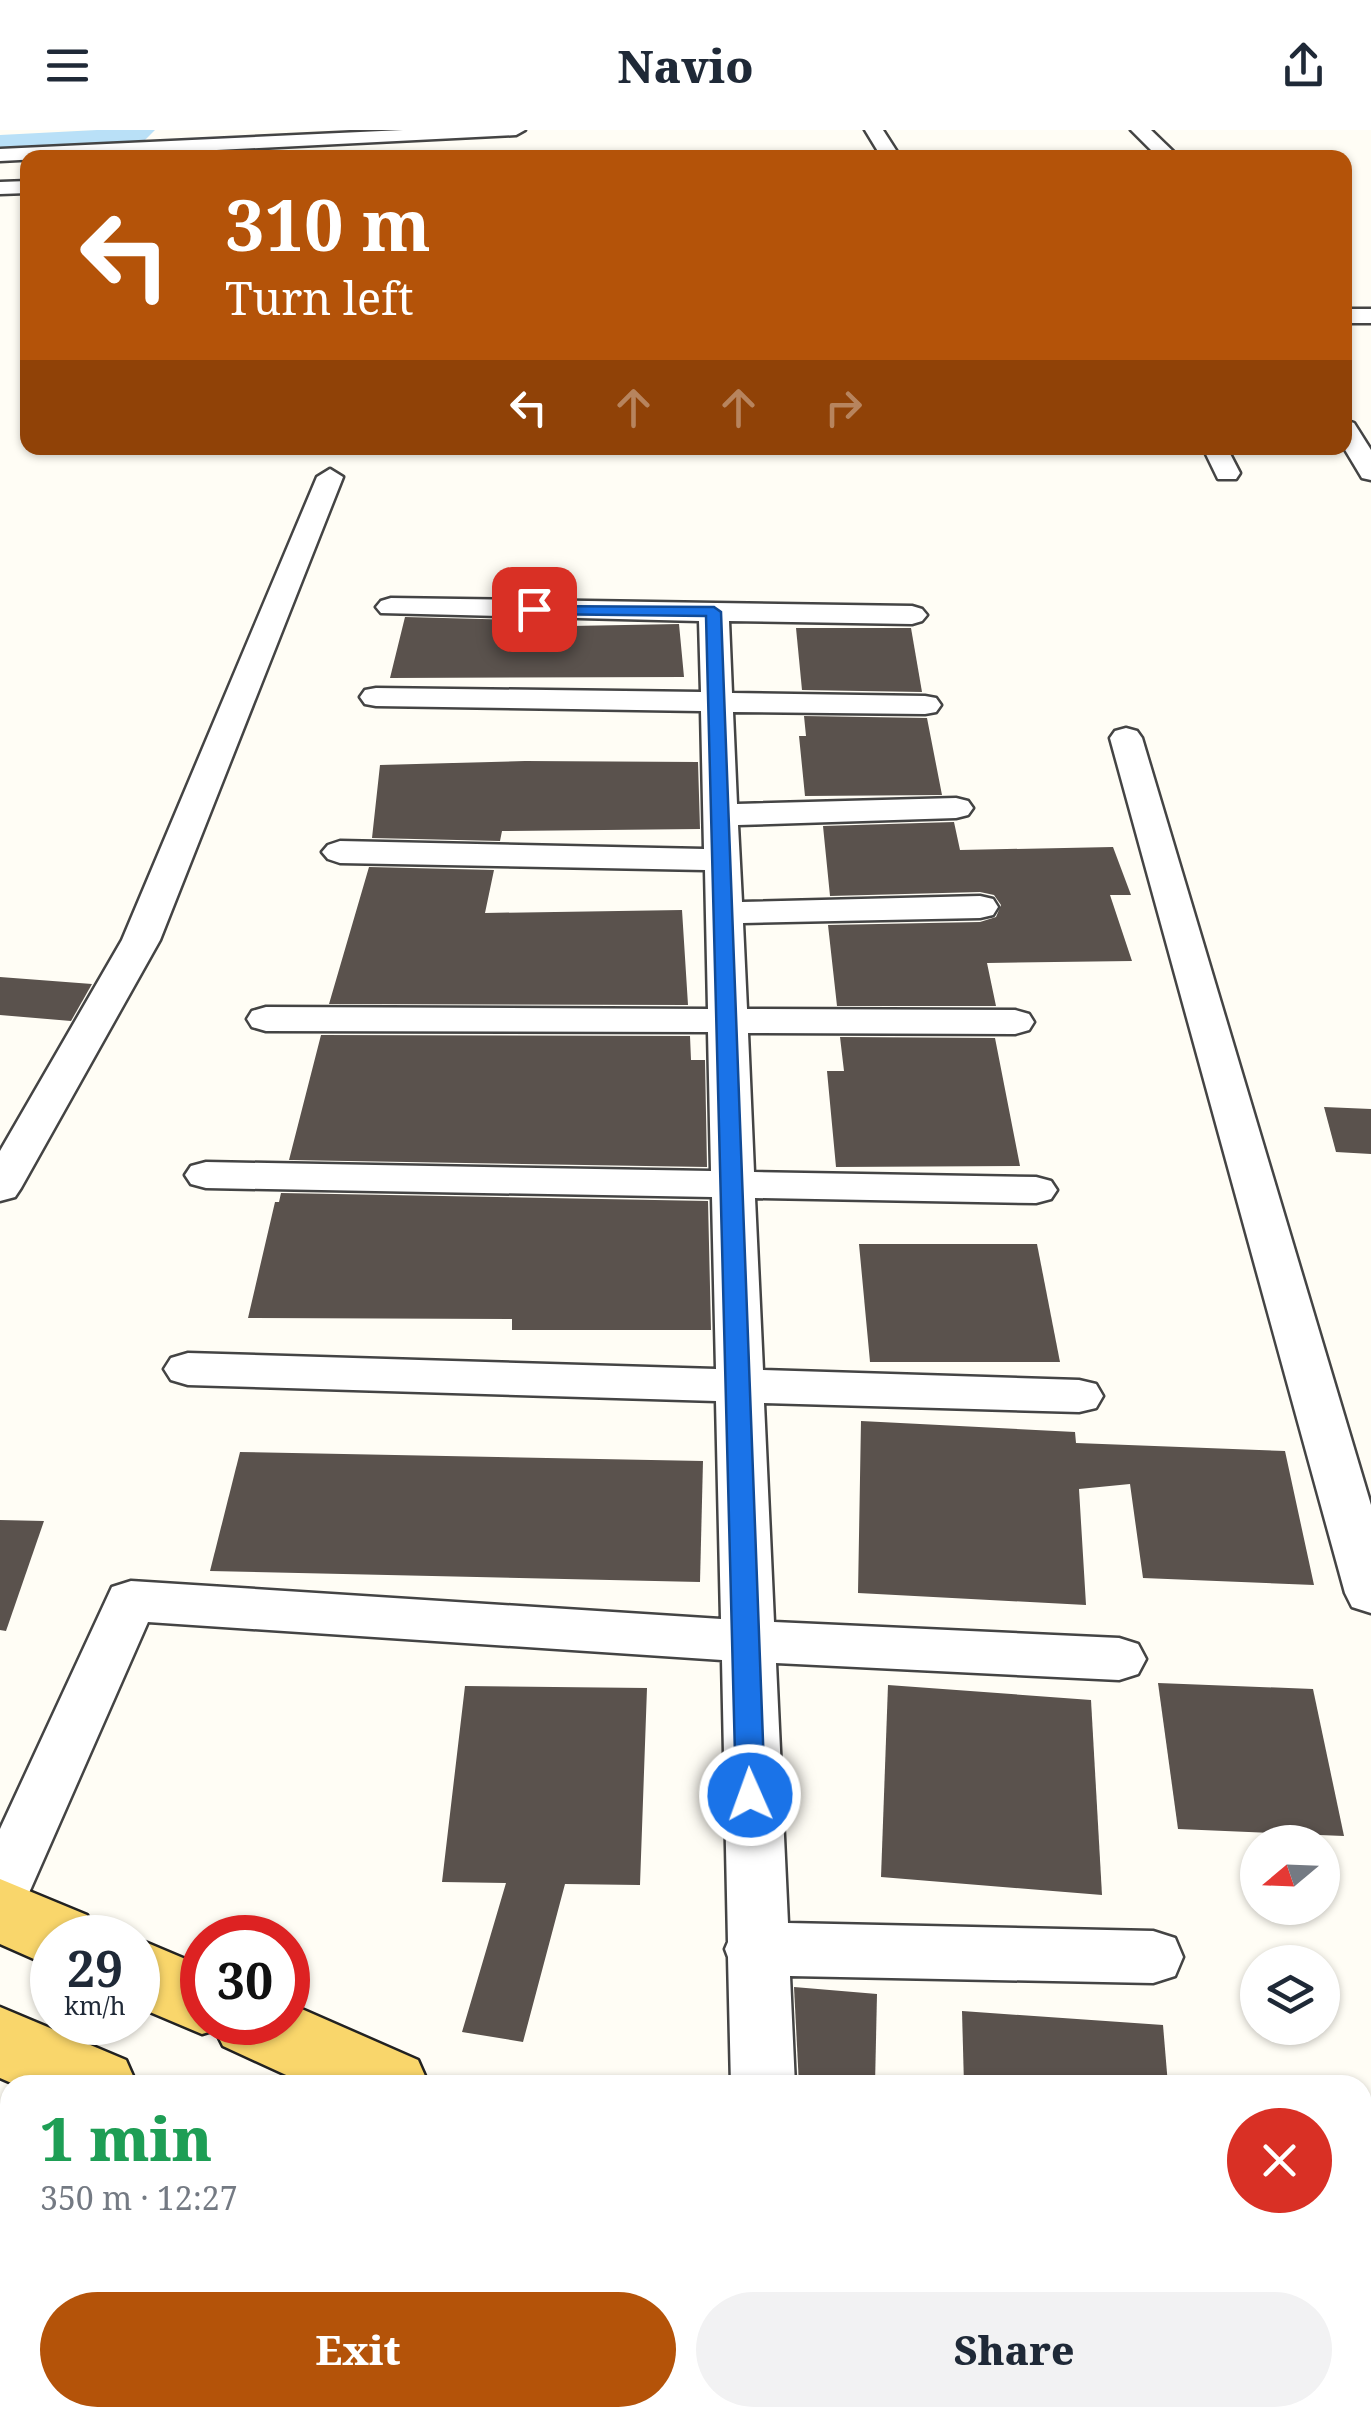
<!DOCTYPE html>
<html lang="en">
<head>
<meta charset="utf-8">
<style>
  body { margin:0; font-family:"Noto Serif",serif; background:#f2f2f3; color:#1f2937; height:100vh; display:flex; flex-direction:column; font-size:38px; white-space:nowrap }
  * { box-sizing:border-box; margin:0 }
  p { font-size:32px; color:#747a83 }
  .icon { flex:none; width:55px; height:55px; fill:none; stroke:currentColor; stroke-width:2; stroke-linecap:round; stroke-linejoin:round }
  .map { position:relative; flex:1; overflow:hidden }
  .details { position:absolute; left:0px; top:1945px; width:1372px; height:352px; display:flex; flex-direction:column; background:#fff; border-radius:30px 30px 0 0; box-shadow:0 2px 8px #0004 }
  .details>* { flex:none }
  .hud { position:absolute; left:20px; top:20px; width:1332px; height:305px; border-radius:20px; box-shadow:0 2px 8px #0004; background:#b45309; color:#fff; overflow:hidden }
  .needle { width:65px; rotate:251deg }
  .tools { position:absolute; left:1240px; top:1695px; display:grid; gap:20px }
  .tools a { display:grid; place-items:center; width:100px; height:100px; border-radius:50%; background:#fff; box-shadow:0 2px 8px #0004; font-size:50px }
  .speed { position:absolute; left:30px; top:1785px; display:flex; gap:20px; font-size:50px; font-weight:700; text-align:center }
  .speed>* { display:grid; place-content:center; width:130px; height:130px; border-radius:50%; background:#fff; box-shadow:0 2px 8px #0004; line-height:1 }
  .speed small { font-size:25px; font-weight:400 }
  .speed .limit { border:15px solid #d22; background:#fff; color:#111 }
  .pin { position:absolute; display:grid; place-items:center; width:85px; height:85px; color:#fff; margin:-42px; border-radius:20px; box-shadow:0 5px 15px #0006 }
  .me { position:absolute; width:110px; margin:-55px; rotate:358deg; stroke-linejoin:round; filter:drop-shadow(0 0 8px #0008) }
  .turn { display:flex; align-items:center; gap:35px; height:210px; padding:0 40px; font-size:45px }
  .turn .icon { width:130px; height:130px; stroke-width:2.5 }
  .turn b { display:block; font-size:70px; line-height:85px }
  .lanes { display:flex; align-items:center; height:95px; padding:0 40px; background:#0003; justify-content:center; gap:50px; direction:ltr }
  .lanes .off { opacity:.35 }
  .round { display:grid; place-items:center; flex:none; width:105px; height:105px; border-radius:52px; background:#f2f2f3 }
  .summary { display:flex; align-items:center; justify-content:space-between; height:170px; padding:0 40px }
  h1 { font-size:60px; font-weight:800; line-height:75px; color:#1e9e55 }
  .action { display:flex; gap:20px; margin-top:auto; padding:20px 40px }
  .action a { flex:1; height:115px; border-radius:60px; background:#b45309; color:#fff; font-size:40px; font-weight:800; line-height:115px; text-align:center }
  .action a+a { background:#f2f2f3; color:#1f2937 }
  header { display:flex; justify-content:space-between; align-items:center; height:130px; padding:0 40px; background:#fff; font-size:45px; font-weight:800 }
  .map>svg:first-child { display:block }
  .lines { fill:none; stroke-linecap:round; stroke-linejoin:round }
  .river { fill:#b9e0f7; fill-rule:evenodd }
  .building { fill:#5a524d }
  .minor-casing { stroke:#444; stroke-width:5 }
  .major-casing { stroke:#222; stroke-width:5 }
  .minor { fill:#fff; fill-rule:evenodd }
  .major { fill:#f9d66b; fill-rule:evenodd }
  .route { fill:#1a73e8; stroke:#114b97; stroke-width:2.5 }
</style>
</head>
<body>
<header><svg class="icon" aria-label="menu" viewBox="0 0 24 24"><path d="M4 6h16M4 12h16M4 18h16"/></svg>Navio<svg class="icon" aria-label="share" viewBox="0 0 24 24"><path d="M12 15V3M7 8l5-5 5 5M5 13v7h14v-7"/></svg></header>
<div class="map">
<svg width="1371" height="2297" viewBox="0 0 1371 2297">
  <rect width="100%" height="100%" fill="#fffdf5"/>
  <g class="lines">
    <polygon class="river" points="97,0 155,0 139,16 127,19 0,25 0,5"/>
  </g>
  <g class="building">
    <polygon points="405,487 517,490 516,497 679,494 684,547 390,548"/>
    <polygon points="796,498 911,498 922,562 802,560"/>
    <polygon points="804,586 927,588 942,665 805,666 799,606 806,606"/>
    <polygon points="525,631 698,632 700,699 502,701 500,711 372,708 380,635"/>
    <polygon points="954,692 960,720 1113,717 1131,765 1110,765 1132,831 987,833 996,876 837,876 828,795 980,792 996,787 1001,775 994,765 980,762 830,766 823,696"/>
    <polygon points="369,737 494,740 485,783 682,780 688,875 329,874"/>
    <polygon points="0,847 92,854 71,891 0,885"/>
    <polygon points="321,905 690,906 691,930 705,930 707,1037 289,1030"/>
    <polygon points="840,907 995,908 1020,1036 836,1037 827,941 844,941"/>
    <polygon points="1324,977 1371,979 1371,1024 1336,1022"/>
    <polygon points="281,1063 708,1071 711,1200 512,1200 512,1189 248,1188 275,1072 279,1072"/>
    <polygon points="859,1114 1037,1114 1060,1232 870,1232"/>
    <polygon points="861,1291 1075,1302 1076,1313 1285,1321 1314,1455 1143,1448 1130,1354 1079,1359 1086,1475 858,1463"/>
    <polygon points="240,1322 703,1331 700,1452 210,1441"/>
    <polygon points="0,1390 44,1391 6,1501 0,1500"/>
    <polygon points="1158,1553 1313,1559 1344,1706 1178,1699"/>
    <polygon points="888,1555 1091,1570 1102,1765 881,1747"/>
    <polygon points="465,1556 647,1558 640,1755 565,1754 523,1912 462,1902 506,1753 442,1752"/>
    <polygon points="794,1857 877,1864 875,1955 799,1955"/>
    <polygon points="962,1881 1163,1895 1168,1955 964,1955"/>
  </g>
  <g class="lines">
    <defs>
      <g id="minor">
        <polygon points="403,0 525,0 516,5 0,31 0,19"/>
        <polygon points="865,0 883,0 901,28 882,28"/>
        <polygon points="1131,0 1151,0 1180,28 1159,28"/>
        <polygon points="28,51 28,63 0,64 0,52"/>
        <rect x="1345" y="179" width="26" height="14"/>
        <polygon points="1345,290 1354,293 1371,320 1371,350 1362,348 1344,318"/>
        <polygon points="1203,318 1227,318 1240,343 1236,349 1218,349"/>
        <polygon points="330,339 343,347 160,810 21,1058 15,1067 0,1071 0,1021 122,810 317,347"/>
        <polygon points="391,468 912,476 922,479 927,485 922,491 912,494 729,491 732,563 925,566 936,568 941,575 936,582 925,584 733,582 737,674 956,668 968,671 973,678 968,685 956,688 738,695 742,772 980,766 993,769 998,777 993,785 980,788 743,793 747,879 1015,880 1029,884 1034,892 1029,900 1015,904 748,903 754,1042 1036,1047 1051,1051 1057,1060 1051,1069 1036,1073 755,1068 763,1240 1079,1250 1096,1254 1103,1266 1096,1278 1079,1282 764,1273 774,1492 1119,1508 1138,1514 1146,1529 1138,1544 1119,1550 776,1533 788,1793 1153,1801 1175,1808 1183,1827 1175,1846 1153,1853 790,1846 795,1955 731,1955 728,1827 725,1819 728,1812 722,1530 148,1492 21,1781 0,1788 0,1699 112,1457 131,1451 721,1489 716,1271 188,1255 171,1250 164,1239 171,1228 188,1223 716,1239 712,1067 206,1058 191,1054 185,1045 191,1036 206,1032 711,1041 708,902 266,901 252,897 247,889 252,881 266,877 708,879 705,740 340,733 328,729 322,722 328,715 340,711 704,719 701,581 376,576 365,574 360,567 365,560 376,558 701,562 699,491 381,483 376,477 381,471"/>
        <polygon points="1126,598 1137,601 1142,608 1371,1375 1371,1483 1352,1477 1345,1463 1110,608 1115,601"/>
        <polygon points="374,2288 446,2288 445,2297 373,2297"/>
      </g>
      <g id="major">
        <polygon points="0,1749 87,1785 98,1808 52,1808 52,1837 0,1814"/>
        <polygon points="138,1809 202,1836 202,1892 288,1892 288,1873 418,1930 429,1955 308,1955 223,1916 215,1900 202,1904 138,1877"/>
        <polygon points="0,1877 126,1930 137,1955 16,1955 0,1948"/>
        <polygon points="776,2288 881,2288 885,2297 780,2297"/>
        <polygon points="1067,2288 1171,2288 1175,2297 1071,2297"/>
      </g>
    </defs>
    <use href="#minor" class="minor-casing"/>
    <use href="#major" class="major-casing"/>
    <use href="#minor" class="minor"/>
    <use href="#major" class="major"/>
  </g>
  <polygon class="route" points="529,476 714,477 721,482 765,1665 761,1674 750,1677 740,1674 736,1665 706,486 534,484 527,479"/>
</svg>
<div class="tools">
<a><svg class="needle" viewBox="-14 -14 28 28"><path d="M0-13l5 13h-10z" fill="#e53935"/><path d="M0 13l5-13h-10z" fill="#747a83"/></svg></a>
<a><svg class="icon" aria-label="layers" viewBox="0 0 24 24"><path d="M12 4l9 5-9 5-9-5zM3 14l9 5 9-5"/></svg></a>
</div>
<div class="speed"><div>29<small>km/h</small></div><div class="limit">30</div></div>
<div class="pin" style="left:534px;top:479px;background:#d93025"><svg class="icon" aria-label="arrive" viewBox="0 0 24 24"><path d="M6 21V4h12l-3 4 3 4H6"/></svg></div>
<svg class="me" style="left:750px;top:1665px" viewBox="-20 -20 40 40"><circle r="17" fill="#1a73e8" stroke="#fff" stroke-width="3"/><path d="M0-11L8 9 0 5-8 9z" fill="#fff"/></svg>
<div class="hud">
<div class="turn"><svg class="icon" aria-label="left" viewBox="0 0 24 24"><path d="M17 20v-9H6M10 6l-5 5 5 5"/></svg><div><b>310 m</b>Turn left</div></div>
<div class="lanes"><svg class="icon" aria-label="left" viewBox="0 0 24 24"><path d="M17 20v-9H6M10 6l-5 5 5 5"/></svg><svg class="icon off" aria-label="ahead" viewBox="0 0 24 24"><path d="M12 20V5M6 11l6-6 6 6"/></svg><svg class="icon off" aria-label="ahead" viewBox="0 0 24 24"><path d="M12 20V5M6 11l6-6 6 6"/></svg><svg class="icon off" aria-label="right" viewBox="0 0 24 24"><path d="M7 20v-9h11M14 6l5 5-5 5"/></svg></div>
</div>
<section class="details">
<div class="summary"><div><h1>1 min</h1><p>350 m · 12:27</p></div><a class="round" style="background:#d93025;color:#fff"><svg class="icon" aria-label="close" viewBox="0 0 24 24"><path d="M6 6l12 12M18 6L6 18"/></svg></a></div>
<div class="action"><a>Exit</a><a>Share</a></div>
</section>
</div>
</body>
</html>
